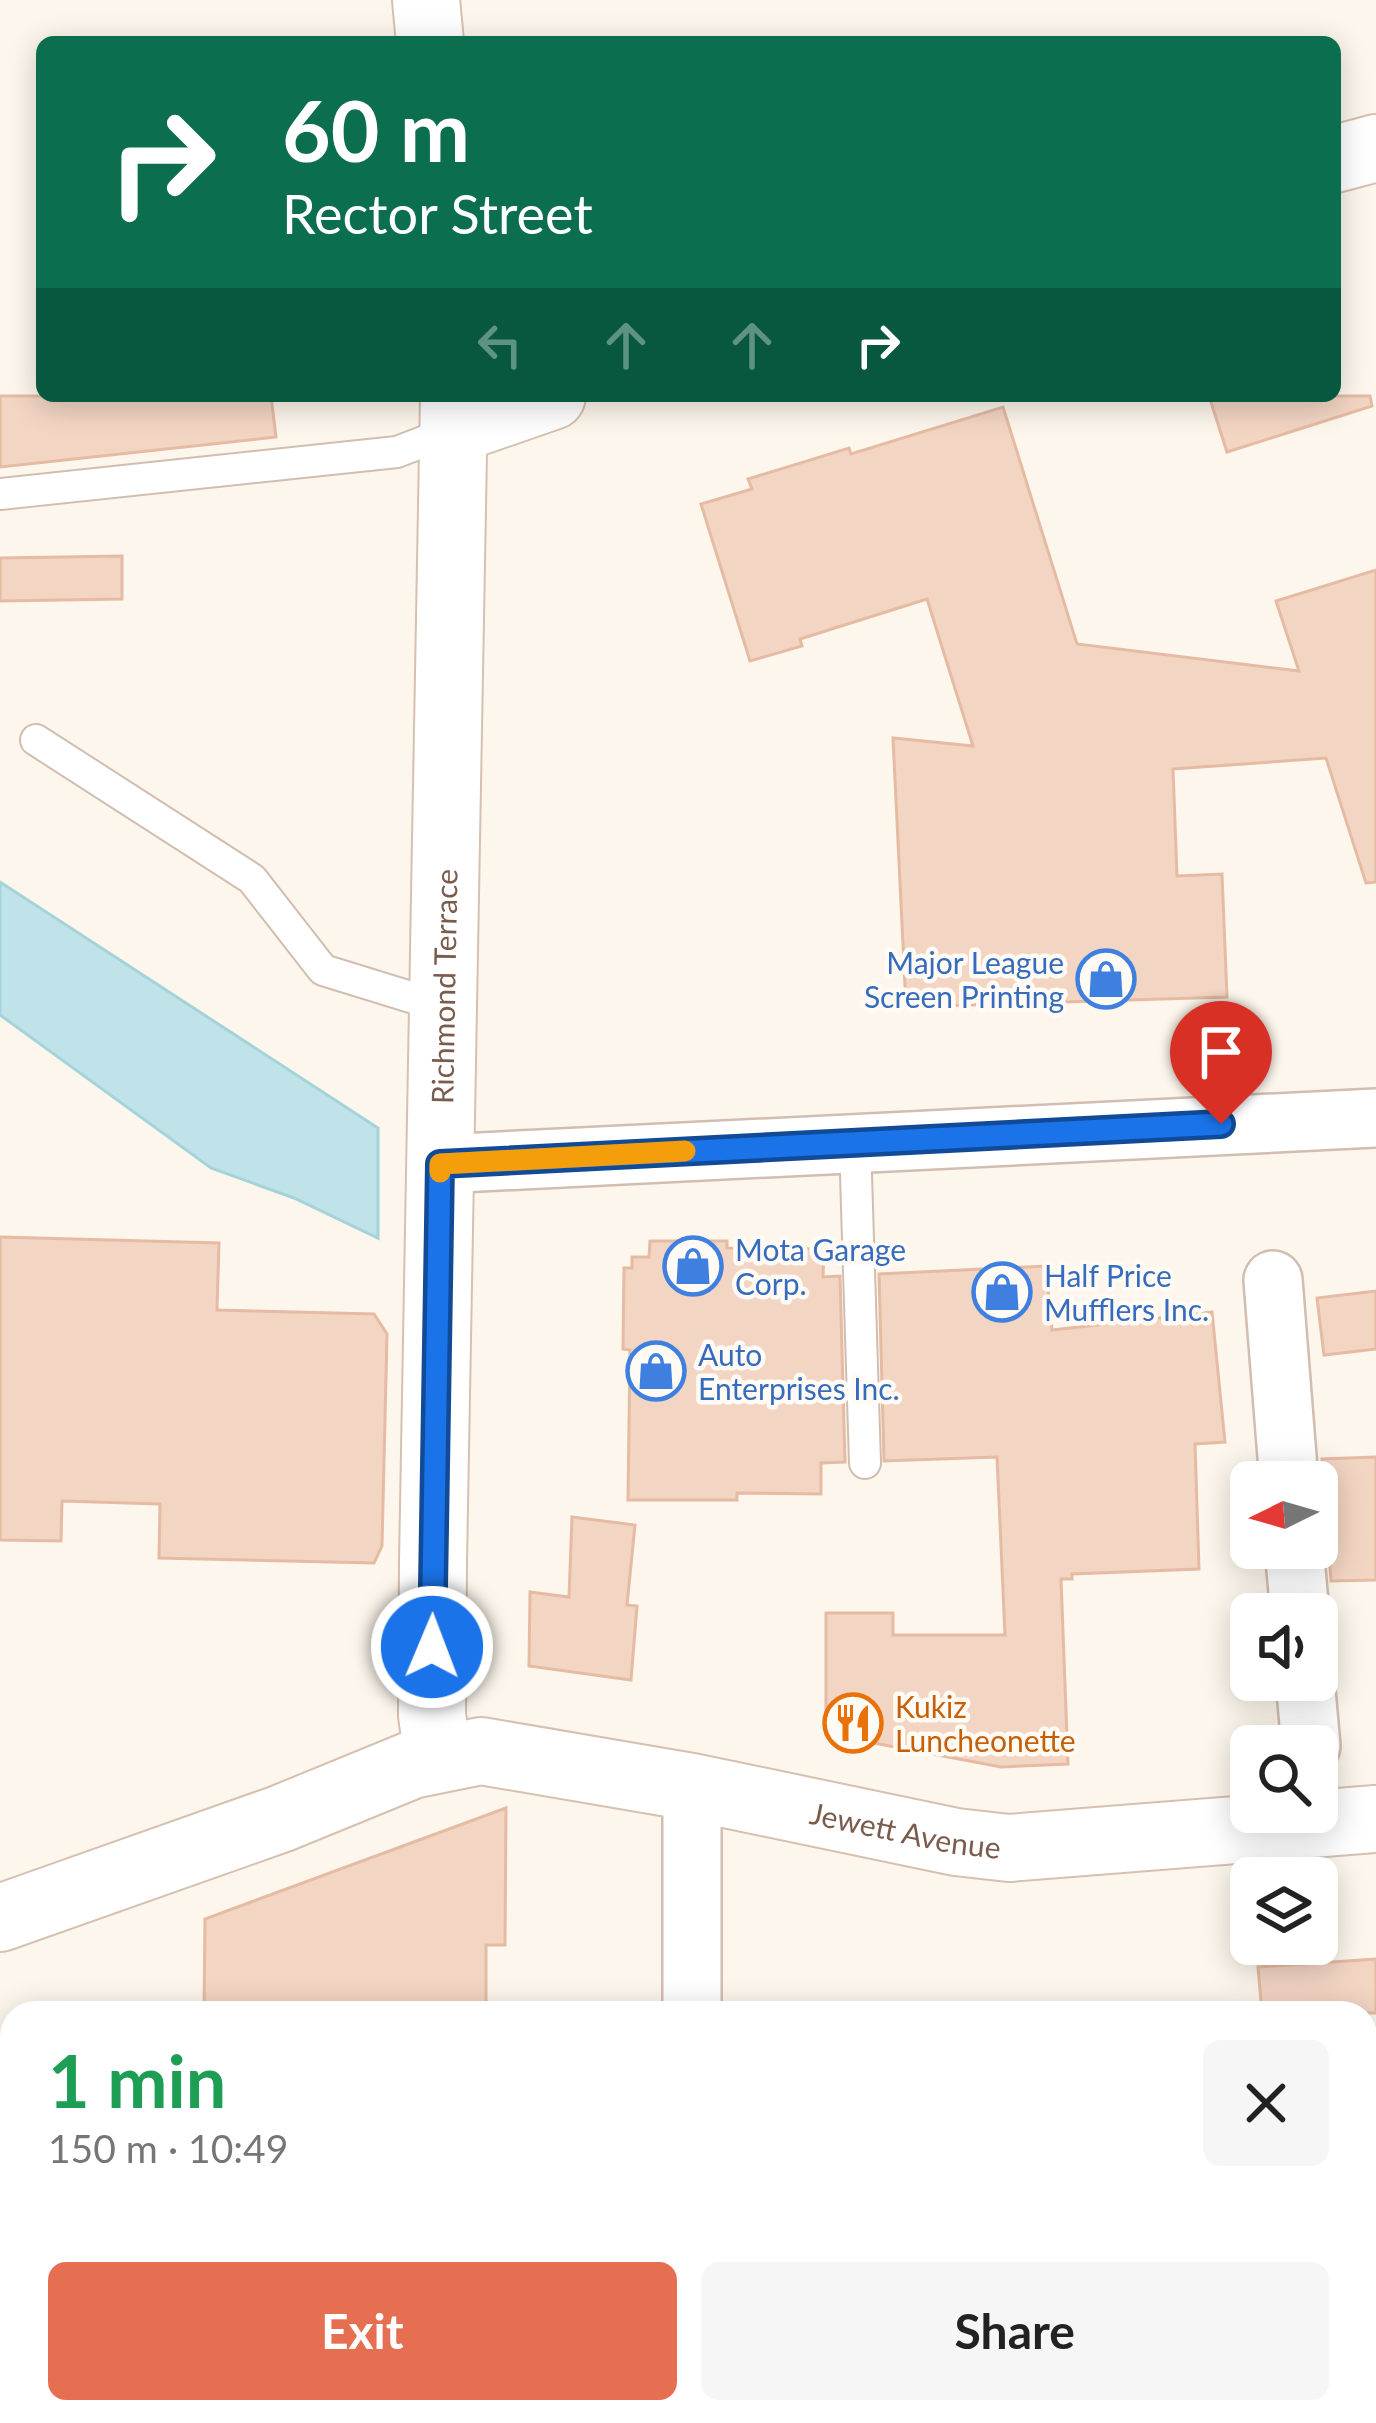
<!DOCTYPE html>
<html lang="en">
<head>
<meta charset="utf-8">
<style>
  body { margin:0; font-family:Lato,sans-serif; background:#f6f6f6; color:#222; height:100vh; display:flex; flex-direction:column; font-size:45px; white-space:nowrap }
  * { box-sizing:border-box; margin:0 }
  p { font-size:39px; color:#767676 }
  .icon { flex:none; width:66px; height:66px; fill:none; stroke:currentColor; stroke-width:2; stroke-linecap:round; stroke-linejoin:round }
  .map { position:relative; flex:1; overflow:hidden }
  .sheet { position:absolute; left:0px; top:2001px; width:1377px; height:423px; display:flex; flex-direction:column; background:#fff; border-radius:36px 36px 0 0; box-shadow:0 6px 30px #0003 }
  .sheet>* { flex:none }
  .guide { position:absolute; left:36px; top:36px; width:1305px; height:366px; border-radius:18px; box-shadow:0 6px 30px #0003; background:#0b6e4f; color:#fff; overflow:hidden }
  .needle { width:78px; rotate:265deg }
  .controls { position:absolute; left:1230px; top:1461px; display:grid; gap:24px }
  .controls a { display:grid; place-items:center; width:108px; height:108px; border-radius:18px; background:#fff; box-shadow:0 6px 30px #0003; font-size:60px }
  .pin { position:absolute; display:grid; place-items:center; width:102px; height:102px; color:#fff; margin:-123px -51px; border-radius:50% 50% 50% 0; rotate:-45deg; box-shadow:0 0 12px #0007 }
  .pin .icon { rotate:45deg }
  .me { position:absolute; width:132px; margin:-66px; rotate:1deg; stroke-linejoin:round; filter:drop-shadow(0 0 9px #0008) }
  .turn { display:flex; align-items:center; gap:42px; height:252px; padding:0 48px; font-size:54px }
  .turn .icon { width:156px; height:156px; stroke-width:2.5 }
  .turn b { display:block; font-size:84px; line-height:102px }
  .lanes { display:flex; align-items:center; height:114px; padding:0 48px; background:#0003; justify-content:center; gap:60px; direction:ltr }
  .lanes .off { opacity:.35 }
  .round { display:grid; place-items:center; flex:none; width:126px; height:126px; border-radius:18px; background:#f6f6f6 }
  .overview { display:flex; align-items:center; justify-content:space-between; height:204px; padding:0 48px }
  h1 { font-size:72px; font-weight:700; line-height:90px; color:#1e9e55 }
  .button { display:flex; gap:24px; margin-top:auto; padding:24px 48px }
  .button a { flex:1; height:138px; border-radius:18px; background:#e76f51; color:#fff; font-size:48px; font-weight:700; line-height:138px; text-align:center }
  .button a+a { background:#f6f6f6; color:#222 }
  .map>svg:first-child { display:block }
  .water { fill:#bfe3e8; stroke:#a5d3da; stroke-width:3 }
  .building { fill:#f3d5c3; stroke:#e6bba3; stroke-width:3 }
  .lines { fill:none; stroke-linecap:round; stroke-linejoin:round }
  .lane-casing { stroke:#d1beb0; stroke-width:34 }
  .street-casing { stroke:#d1beb0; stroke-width:62 }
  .secondary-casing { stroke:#d6c0b0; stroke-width:70 }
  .lane { stroke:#fff; stroke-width:30 }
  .street { stroke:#fff; stroke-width:57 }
  .secondary { stroke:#fff; stroke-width:66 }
  .route-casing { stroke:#114b97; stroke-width:30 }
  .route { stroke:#1a73e8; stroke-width:21 }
  .slow { stroke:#f59e0b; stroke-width:21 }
  .labels { text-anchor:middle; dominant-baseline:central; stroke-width:9; stroke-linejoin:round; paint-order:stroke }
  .shop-label { font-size:30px; fill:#366cbe; stroke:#fffaf3; text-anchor:start }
  .street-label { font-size:30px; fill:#7a5c4d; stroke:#fffaf3 }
  .food-label { font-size:30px; fill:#c56008; stroke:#fffaf3; text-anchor:start }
</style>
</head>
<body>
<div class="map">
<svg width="1376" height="2423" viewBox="0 0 1376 2423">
  <rect width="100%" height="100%" fill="#fdf6ec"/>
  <polygon class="water" points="0,882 378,1128 378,1238 294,1198 211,1168 0,1015"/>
  <g class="building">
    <polygon points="0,396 271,396 276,437 0,467"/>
    <polygon points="1209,396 1370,396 1372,406 1227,452"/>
    <polygon points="1003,407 1077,644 1299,671 1276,601 1376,570 1376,882 1366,883 1326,758 1173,769 1177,876 1222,874 1227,997 906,1007 893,738 973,746 927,599 800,639 802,646 750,661 701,504 752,489 748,479 849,448 851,454"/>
    <polygon points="122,556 122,599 0,601 0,558"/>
    <polygon points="0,1237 219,1243 217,1310 374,1314 387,1334 382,1546 374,1563 159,1558 160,1504 62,1501 61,1541 0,1540"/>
    <polygon points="650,1241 727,1241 727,1248 824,1249 823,1277 840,1276 845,1462 821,1463 821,1494 737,1493 737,1500 628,1500 630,1350 623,1349 624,1268 632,1268 632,1257 649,1257"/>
    <polygon points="1046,1266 1052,1330 1212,1312 1225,1442 1195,1444 1199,1569 1072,1574 1072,1579 1061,1579 1068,1764 1001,1767 826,1734 826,1613 893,1613 893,1635 1005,1635 997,1457 884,1461 879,1274"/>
    <polygon points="1376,1291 1376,1349 1324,1355 1317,1298"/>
    <polygon points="1376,1457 1376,1580 1331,1581 1322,1459"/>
    <polygon points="572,1517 635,1525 627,1605 637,1606 631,1680 529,1666 530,1592 569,1597"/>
    <polygon points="506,1808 505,1945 486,1945 486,2013 204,2013 205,1919"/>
    <polygon points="1376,1959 1376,2013 1262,2013 1258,1967"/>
  </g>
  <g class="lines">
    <defs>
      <g id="lane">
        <polyline points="0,494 397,452 454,430"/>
        <polyline points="36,740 252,879 323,970 443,1007"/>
        <polyline points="855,1143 865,1463"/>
      </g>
      <g id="street">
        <polyline points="440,1164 1376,1118"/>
        <polyline points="1273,1280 1289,1482"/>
        <polyline points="1294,1548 1300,1614"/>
        <polyline points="1305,1680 1311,1746"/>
        <polyline points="692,2013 692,1787"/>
        <polyline points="693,2412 693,2423"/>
      </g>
      <g id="secondary">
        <polyline points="426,0 430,42"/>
        <polyline points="1335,159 1376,148"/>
        <polyline points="454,430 552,396"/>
        <path id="s1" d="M438,1757L432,1715L433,1562L454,396"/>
        <path id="s2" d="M0,1918L280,1819L412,1765L481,1751L692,1787L956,1842L1009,1848L1376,1819"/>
      </g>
    </defs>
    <use href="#lane" class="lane-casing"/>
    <use href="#street" class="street-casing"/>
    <use href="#secondary" class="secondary-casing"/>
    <use href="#lane" class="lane"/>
    <use href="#street" class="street"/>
    <use href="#secondary" class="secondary"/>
  </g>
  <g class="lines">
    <defs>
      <polyline id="route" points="432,1647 440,1164 1221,1124"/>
    </defs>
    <use href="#route" class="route-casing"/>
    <use href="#route" class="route"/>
    <polyline class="slow" points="440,1172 440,1164 685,1151"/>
  </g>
  <defs>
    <symbol id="shop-ring" viewBox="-11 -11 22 22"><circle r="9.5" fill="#fffaf3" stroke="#3f7fe0" stroke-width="1.5"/><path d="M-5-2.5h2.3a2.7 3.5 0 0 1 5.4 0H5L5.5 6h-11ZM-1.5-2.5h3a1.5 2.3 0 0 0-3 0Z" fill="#3f7fe0"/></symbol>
    <symbol id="restaurant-ring" viewBox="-11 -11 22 22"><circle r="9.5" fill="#fffaf3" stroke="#e8710a" stroke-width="1.5"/><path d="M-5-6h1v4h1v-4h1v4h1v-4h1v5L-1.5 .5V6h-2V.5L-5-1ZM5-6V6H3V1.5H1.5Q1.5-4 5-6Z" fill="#e8710a"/></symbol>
  </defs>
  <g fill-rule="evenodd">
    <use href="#shop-ring" x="1073" y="946" width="66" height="66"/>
    <use href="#shop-ring" x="660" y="1233" width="66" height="66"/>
    <use href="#shop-ring" x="969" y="1259" width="66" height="66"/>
    <use href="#shop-ring" x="623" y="1338" width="66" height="66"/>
    <use href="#restaurant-ring" x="820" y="1690" width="66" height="66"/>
  </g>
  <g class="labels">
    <g class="shop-label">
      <text x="1064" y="962" text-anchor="end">Major League<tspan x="1064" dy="34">Screen Printing</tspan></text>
      <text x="735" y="1249">Mota Garage<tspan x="735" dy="34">Corp.</tspan></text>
      <text x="1044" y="1275">Half Price<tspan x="1044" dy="34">Mufflers Inc.</tspan></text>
      <text x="698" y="1354">Auto<tspan x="698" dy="34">Enterprises Inc.</tspan></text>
    </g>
    <g class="street-label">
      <text stroke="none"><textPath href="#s1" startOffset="771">Richmond Terrace</textPath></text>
      <text stroke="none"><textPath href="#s2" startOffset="942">Jewett Avenue</textPath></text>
    </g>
    <g class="food-label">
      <text x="895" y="1706">Kukiz<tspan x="895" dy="34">Luncheonette</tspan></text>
    </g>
  </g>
</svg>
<div class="controls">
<a><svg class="needle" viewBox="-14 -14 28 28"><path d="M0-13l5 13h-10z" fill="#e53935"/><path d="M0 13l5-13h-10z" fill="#767676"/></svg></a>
<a><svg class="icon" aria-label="sound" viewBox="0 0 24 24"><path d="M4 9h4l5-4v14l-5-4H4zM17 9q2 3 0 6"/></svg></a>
<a><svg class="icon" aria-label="search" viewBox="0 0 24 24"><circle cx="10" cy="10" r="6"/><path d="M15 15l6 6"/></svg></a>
<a><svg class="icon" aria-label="layers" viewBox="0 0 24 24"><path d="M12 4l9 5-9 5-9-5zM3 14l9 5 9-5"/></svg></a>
</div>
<div class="pin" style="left:1221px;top:1124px;background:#d93025"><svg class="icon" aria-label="arrive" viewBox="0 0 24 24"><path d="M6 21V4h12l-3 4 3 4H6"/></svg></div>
<svg class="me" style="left:432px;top:1647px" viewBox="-20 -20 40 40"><circle r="17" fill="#1a73e8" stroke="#fff" stroke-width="3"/><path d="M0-11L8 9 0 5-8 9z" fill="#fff"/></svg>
<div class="guide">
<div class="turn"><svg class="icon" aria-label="right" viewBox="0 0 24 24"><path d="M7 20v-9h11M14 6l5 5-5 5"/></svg><div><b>60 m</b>Rector Street</div></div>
<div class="lanes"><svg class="icon off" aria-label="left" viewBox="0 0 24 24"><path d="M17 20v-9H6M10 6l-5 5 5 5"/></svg><svg class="icon off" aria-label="ahead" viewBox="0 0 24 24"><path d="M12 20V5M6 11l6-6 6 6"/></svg><svg class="icon off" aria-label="ahead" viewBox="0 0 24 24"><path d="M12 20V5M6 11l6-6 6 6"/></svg><svg class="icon" aria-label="right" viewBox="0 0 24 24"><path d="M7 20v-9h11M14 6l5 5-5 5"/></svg></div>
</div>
<section class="sheet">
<div class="overview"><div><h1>1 min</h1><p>150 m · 10:49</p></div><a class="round"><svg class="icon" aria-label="close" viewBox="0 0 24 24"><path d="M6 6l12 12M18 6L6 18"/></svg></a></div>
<div class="button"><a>Exit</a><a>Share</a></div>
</section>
</div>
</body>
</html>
